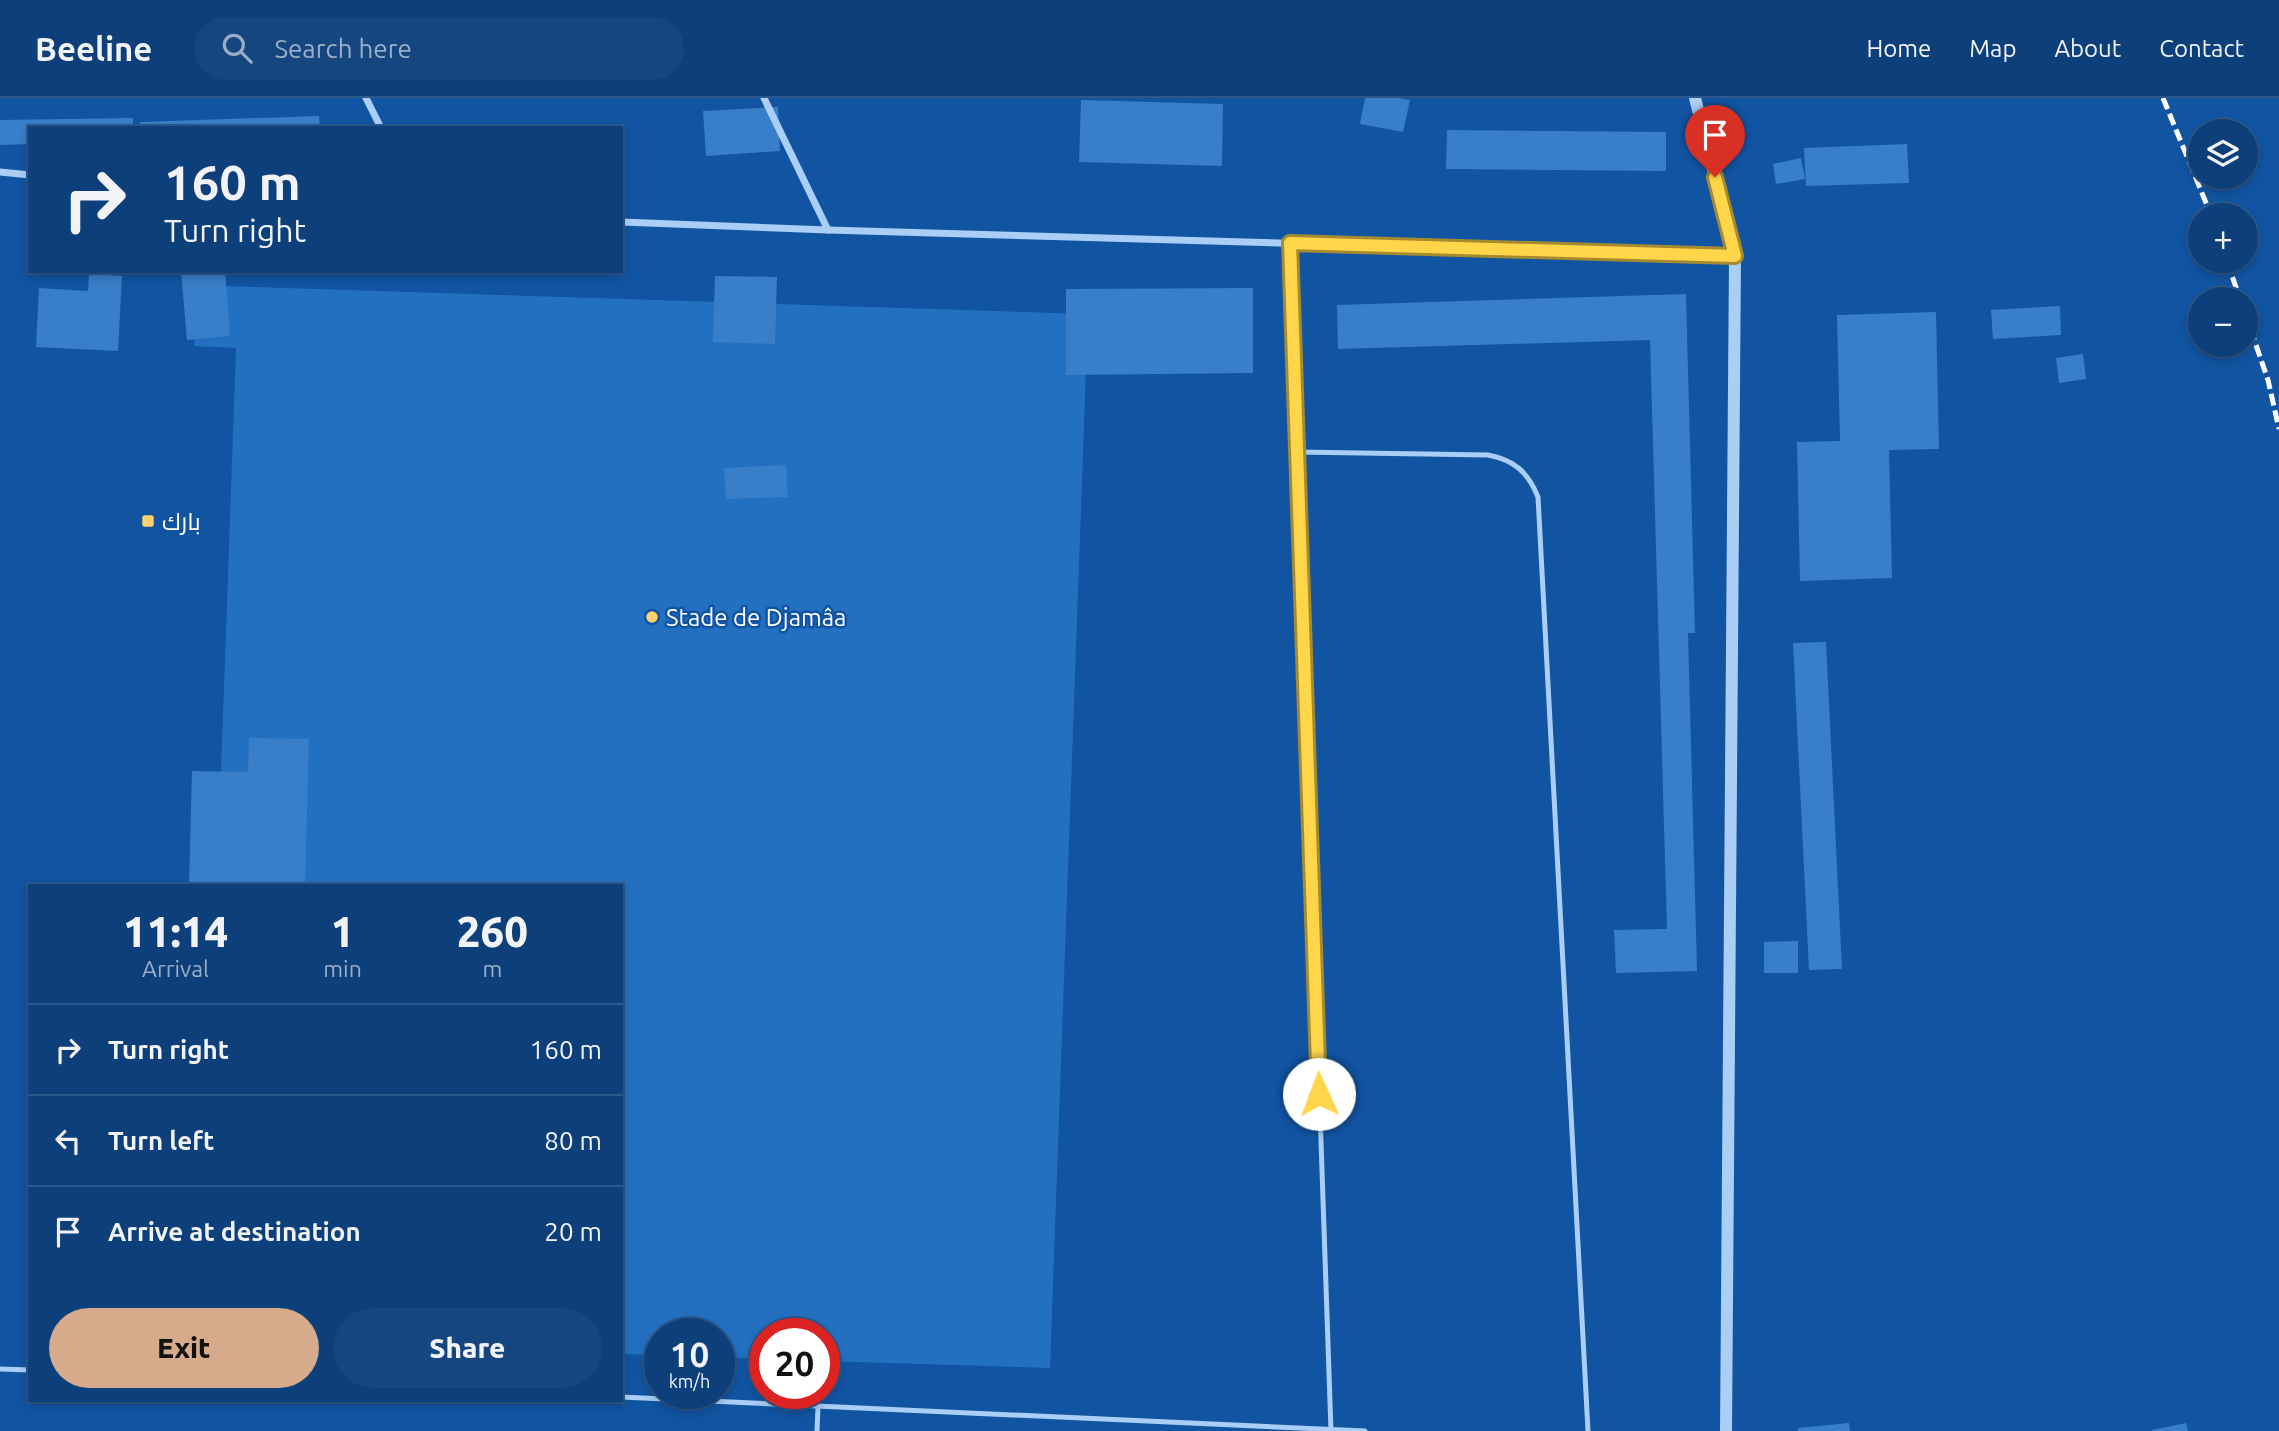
<!DOCTYPE html>
<html lang="en">
<head>
<meta charset="utf-8">
<style>
  body { margin:0; font-family:Ubuntu,Cairo,sans-serif; background:#16467f; color:#f1f3f6; height:100vh; display:flex; flex-direction:column; font-size:26px; white-space:nowrap }
  * { box-sizing:border-box; margin:0 }
  p { font-size:23px; color:#9aafc7 }
  .icon { flex:none; width:38px; height:38px; fill:none; stroke:currentColor; stroke-width:2; stroke-linecap:round; stroke-linejoin:round }
  .map { position:relative; flex:1; overflow:hidden }
  .panel { position:absolute; left:28px; top:786px; width:595px; height:518px; display:flex; flex-direction:column; background:#0d3f7a; border-radius:0px; box-shadow:0 4px 10px #0003,0 0 0 2px #2d588b }
  .panel>* { flex:none }
  .top-card { position:absolute; left:28px; top:28px; width:595px; height:147px; border-radius:0px; box-shadow:0 4px 10px #0003,0 0 0 2px #2d588b; background:#0d3f7a; color:#f1f3f6; overflow:hidden }
  .buttons { position:absolute; left:2188px; top:21px; display:grid; gap:14px }
  .buttons a { display:grid; place-items:center; width:70px; height:70px; border-radius:50%; background:#0d3f7a; box-shadow:0 4px 10px #0003,0 0 0 2px #2d588b; font-size:35px }
  .speed { position:absolute; left:644px; top:1220px; display:flex; gap:14px; font-size:35px; font-weight:700; text-align:center }
  .speed>* { display:grid; place-content:center; width:91px; height:91px; border-radius:50%; background:#0d3f7a; box-shadow:0 4px 10px #0003,0 0 0 2px #2d588b; line-height:1 }
  .speed small { font-size:18px; font-weight:400 }
  .speed .limit { border:10px solid #d22; background:#fff; color:#111 }
  .pin { position:absolute; display:grid; place-items:center; width:60px; height:60px; color:#fff; margin:-72px -30px; border-radius:50% 50% 50% 0; rotate:-45deg; box-shadow:0 0 7px #0007 }
  .pin .icon { rotate:45deg }
  .me { position:absolute; width:77px; margin:-38px; rotate:358deg; stroke-linejoin:round; filter:drop-shadow(0 0 5px #0008) }
  .turn { display:flex; align-items:center; gap:24px; height:147px; padding:0 21px; font-size:32px }
  .turn .icon { width:91px; height:91px; stroke-width:2.5 }
  .turn b { display:block; font-size:49px; line-height:60px }
  .eta { display:flex; justify-content:space-evenly; align-items:center; height:119px; text-align:center }
  .eta b { font-size:42px; font-weight:800; line-height:49px }
  .cta { display:flex; gap:14px; margin-top:auto; padding:14px 21px }
  .cta a { flex:1; height:80px; border-radius:42px; background:#d6ab8b; color:#111; font-size:28px; font-weight:800; line-height:80px; text-align:center }
  .cta a+a { background:#16467f; color:#f1f3f6 }
  ul { padding:0; list-style:none }
  li { display:flex; align-items:center; gap:21px; height:91px; padding:0 21px; border-top:2px solid #2d588b }
  li div { flex:1 }
  li b { display:block; font-size:26px }
  li em { font-style:normal }
  header { display:flex; align-items:center; gap:42px; box-sizing:border-box; height:98px; padding:0 35px; background:#0d3f7a; border-bottom:2px solid #2d588b }
  header strong { font-size:33px }
  nav { display:flex; gap:38px; margin-inline-start:auto; font-size:24px }
  .search { width:490px; height:63px; background:#16467f; display:flex; align-items:center; gap:18px; box-sizing:border-box; padding:0 24px; border-radius:38px; color:#9aafc7; font-size:26px }
  .map>svg:first-child { display:block }
  .green { fill:#236fc0 }
  .building { fill:#397ec8 }
  .lines { fill:none; stroke-linecap:round; stroke-linejoin:round }
  .service { stroke:#aacef6; stroke-width:5 }
  .minor { stroke:#aacef6; stroke-width:7 }
  .tertiary { stroke:#aacef6; stroke-width:12 }
  .rail { stroke:#fff; stroke-width:5; stroke-dasharray:12 5; stroke-linecap:butt }
  .route-casing { stroke:#a68a30; stroke-width:18 }
  .route { stroke:#ffd54a; stroke-width:12 }
  .poi-dot { fill:#ffd16e; stroke:#1154a2; stroke-width:2.5 }
  .labels { text-anchor:middle; dominant-baseline:central; stroke-width:5; stroke-linejoin:round; paint-order:stroke }
  .poi-label { font-size:24px; fill:#fff; stroke:#1154a2; text-anchor:start }
</style>
</head>
<body>
<header>
<strong>Beeline</strong>
<div class="search"><svg class="icon" aria-label="search" viewBox="0 0 24 24"><circle cx="10" cy="10" r="6"/><path d="M15 15l6 6"/></svg>Search here</div>
<nav><a>Home</a><a>Map</a><a>About</a><a>Contact</a></nav>
</header>
<div class="map">
<svg width="2279" height="1333" viewBox="0 0 2279 1333">
  <rect width="100%" height="100%" fill="#1154a2"/>
  <polygon class="green" points="196,187 1088,216 1050,1270 824,1263 824,1236 765,1236 765,1261 719,1259 719,1236 660,1236 660,1257 621,1256 621,788 217,787 236,250 194,248"/>
  <g class="building">
    <polygon points="1365,0 1398,0 1410,2 1403,34 1360,26"/>
    <polygon points="1081,2 1223,6 1222,68 1079,64"/>
    <polygon points="778,9 780,53 706,58 703,13"/>
    <polygon points="319,18 320,30 140,30 140,24"/>
    <polygon points="133,20 133,30 30,30 30,46 0,47 0,22"/>
    <polygon points="1447,32 1666,34 1666,73 1446,71"/>
    <polygon points="1907,46 1909,85 1806,88 1804,50"/>
    <polygon points="1801,60 1805,81 1776,86 1773,66"/>
    <polygon points="181,173 225,173 230,238 187,242"/>
    <polygon points="89,176 122,178 118,253 36,249 39,190 88,193"/>
    <polygon points="715,178 777,179 775,246 713,244"/>
    <polygon points="1253,190 1253,275 1066,277 1066,191"/>
    <polygon points="1686,196 1695,535 1688,535 1697,873 1616,875 1614,832 1667,831 1650,242 1338,251 1337,207"/>
    <polygon points="2060,208 2061,237 1993,241 1991,212"/>
    <polygon points="1936,214 1939,351 1889,352 1892,480 1800,483 1797,344 1840,343 1837,217"/>
    <polygon points="2083,256 2086,281 2059,285 2056,260"/>
    <polygon points="786,367 788,399 726,401 724,370"/>
    <polygon points="1826,544 1842,871 1809,872 1793,545"/>
    <polygon points="249,640 309,641 305,788 189,788 192,673 248,674"/>
    <polygon points="1798,843 1798,875 1764,875 1764,844"/>
    <polygon points="1849,1325 1850,1333 1798,1333 1798,1330"/>
    <polygon points="2186,1325 2188,1333 2152,1333 2152,1332"/>
  </g>
  <g class="lines">
    <g class="service">
      <polyline points="1290,145 1331,1333"/>
      <path d="M1297,354L1488,357C1514,362 1528,374 1538,399L1588,1333"/>
      <polyline points="0,1271 30,1272"/>
      <polyline points="621,1299 1365,1333"/>
      <polyline points="817,1333 818,1308"/>
    </g>
    <g class="minor">
      <polyline points="366,0 381,30"/>
      <polyline points="764,0 828,132"/>
      <polyline points="0,74 30,77"/>
      <polyline points="621,124 828,132 1735,158"/>
    </g>
    <polyline class="tertiary" points="1695,0 1735,158 1726,1333"/>
    <g class="rail">
      <polyline points="2163,0 2211,117"/>
      <polyline points="2227,163 2240,201"/>
      <polyline points="2245,215 2268,282 2279,331"/>
    </g>
  </g>
  <g class="lines">
    <defs>
      <polyline id="route" points="1319,996 1290,145 1735,158 1715,79"/>
    </defs>
    <use href="#route" class="route-casing"/>
    <use href="#route" class="route"/>
  </g>
  <g class="poi-dot">
    <rect x="141" y="416" width="14" height="14" rx="3.5"/>
    <circle cx="652" cy="519" r="7"/>
  </g>
  <g class="labels">
    <g class="poi-label">
      <text x="162" y="423">بارك</text>
      <text x="666" y="519">Stade de Djamâa</text>
    </g>
  </g>
</svg>
<div class="buttons">
<a><svg class="icon" aria-label="layers" viewBox="0 0 24 24"><path d="M12 4l9 5-9 5-9-5zM3 14l9 5 9-5"/></svg></a>
<a>+</a>
<a>−</a>
</div>
<div class="speed"><div>10<small>km/h</small></div><div class="limit">20</div></div>
<div class="pin" style="left:1715px;top:79px;background:#d93025"><svg class="icon" aria-label="arrive" viewBox="0 0 24 24"><path d="M6 21V4h12l-3 4 3 4H6"/></svg></div>
<svg class="me" style="left:1319px;top:996px" viewBox="-20 -20 40 40"><circle r="19" fill="#fff"/><path d="M0-13L10 11 0 6-10 11z" fill="#ffd54a"/></svg>
<div class="top-card">
<div class="turn"><svg class="icon" aria-label="right" viewBox="0 0 24 24"><path d="M7 20v-9h11M14 6l5 5-5 5"/></svg><div><b>160 m</b>Turn right</div></div>
</div>
<section class="panel">
<div class="eta">
<div><b>11:14</b><p>Arrival</p></div>
<div><b>1</b><p>min</p></div>
<div><b>260</b><p>m</p></div>
</div>
<ul>
<li><svg class="icon" aria-label="right" viewBox="0 0 24 24"><path d="M7 20v-9h11M14 6l5 5-5 5"/></svg><div><b>Turn right</b></div><em>160 m</em></li>
<li><svg class="icon" aria-label="left" viewBox="0 0 24 24"><path d="M17 20v-9H6M10 6l-5 5 5 5"/></svg><div><b>Turn left</b></div><em>80 m</em></li>
<li><svg class="icon" aria-label="arrive" viewBox="0 0 24 24"><path d="M6 21V4h12l-3 4 3 4H6"/></svg><div><b>Arrive at destination</b></div><em>20 m</em></li>
</ul>
<div class="cta"><a>Exit</a><a>Share</a></div>
</section>
</div>
</body>
</html>
